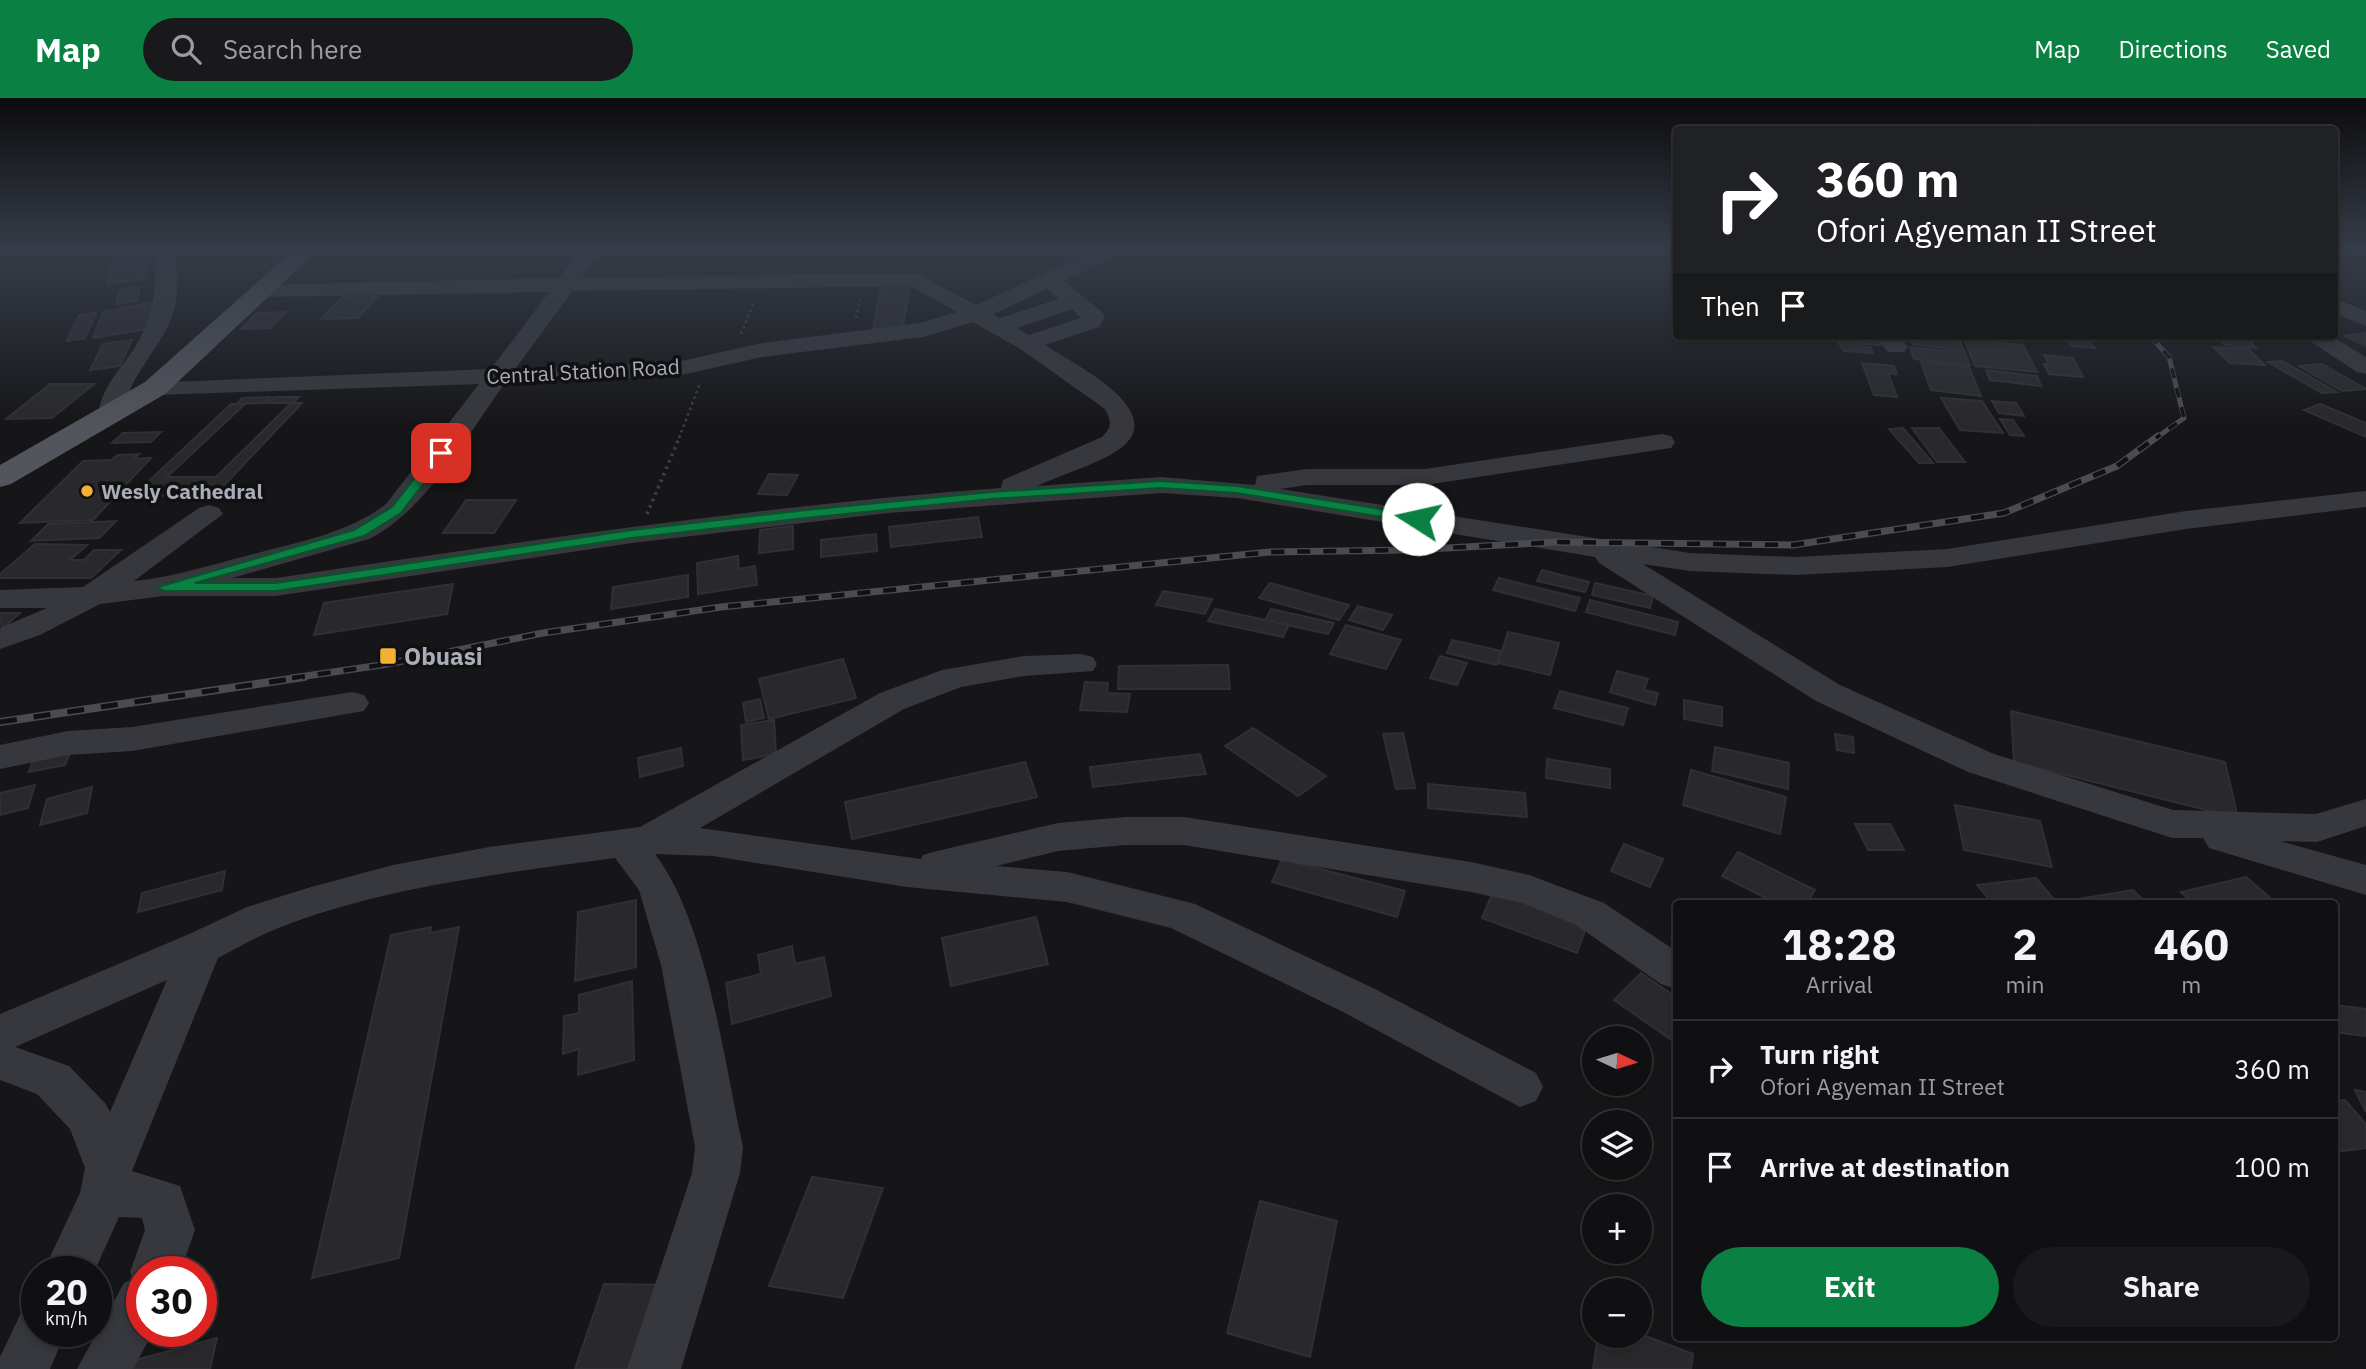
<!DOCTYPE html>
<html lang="en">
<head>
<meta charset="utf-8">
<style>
  body { margin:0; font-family:"IBM Plex Sans",sans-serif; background:#19191b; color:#f1f3f6; height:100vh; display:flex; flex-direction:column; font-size:26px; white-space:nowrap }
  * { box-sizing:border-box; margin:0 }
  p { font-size:23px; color:#9c9d9f }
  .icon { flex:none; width:38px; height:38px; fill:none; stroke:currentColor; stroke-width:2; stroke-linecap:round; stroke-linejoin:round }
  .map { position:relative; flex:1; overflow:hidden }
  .side { position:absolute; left:1673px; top:802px; width:665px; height:441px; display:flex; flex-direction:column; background:#101012; border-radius:7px; box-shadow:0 4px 10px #0003,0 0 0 2px #303032 }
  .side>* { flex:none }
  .banner { position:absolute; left:1673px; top:28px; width:665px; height:214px; border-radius:7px; box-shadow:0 4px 10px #0003,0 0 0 2px #303032; background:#202124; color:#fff; overflow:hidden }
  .needle { width:46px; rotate:94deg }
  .controls { position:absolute; left:1582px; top:928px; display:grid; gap:14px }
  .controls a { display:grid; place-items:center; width:70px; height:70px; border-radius:50%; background:#101012; box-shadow:0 4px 10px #0003,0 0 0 2px #303032; font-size:35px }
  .speed { position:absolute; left:21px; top:1158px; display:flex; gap:14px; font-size:35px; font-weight:700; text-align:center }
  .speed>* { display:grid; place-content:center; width:91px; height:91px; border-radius:50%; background:#101012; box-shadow:0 4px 10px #0003,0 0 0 2px #303032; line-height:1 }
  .speed small { font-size:18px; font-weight:400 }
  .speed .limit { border:10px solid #d22; background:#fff; color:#111 }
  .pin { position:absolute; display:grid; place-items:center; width:60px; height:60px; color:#fff; margin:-30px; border-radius:14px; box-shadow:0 4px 10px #0006 }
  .me { position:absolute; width:77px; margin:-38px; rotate:280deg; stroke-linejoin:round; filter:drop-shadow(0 0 5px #0008) }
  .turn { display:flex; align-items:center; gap:24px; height:147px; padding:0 28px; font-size:32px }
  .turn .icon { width:91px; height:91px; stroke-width:2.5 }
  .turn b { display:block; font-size:49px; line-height:60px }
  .then { display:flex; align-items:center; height:66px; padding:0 28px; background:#0003; gap:14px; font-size:26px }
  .eta { display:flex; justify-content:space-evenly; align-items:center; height:119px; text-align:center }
  .eta b { font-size:42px; font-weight:800; line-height:49px }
  .button { display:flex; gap:14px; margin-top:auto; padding:14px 28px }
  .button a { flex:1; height:80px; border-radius:42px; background:#0b8043; color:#fff; font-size:28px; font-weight:800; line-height:80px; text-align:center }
  .button a+a { background:#19191b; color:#f1f3f6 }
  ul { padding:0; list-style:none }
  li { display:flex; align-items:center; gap:21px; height:98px; padding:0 28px; border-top:2px solid #303032 }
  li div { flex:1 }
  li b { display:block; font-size:26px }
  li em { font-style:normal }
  header { display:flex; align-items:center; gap:42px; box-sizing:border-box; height:98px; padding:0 35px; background:#0b8043; color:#fff }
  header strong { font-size:33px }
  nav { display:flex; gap:38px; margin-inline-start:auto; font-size:24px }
  .search { width:490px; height:63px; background:#19191b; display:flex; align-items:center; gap:18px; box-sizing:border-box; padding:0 24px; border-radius:38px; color:#9c9d9f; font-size:26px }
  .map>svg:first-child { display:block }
  .building { fill:#29292c; stroke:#303034; stroke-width:2 }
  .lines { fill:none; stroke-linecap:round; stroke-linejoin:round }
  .path-far1 { stroke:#3d3f44; stroke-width:2.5; stroke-dasharray:2.5 3.5; stroke-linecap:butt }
  .path { stroke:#3d3f44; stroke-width:3.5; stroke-dasharray:2.5 4.5; stroke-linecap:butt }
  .minor { fill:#37383d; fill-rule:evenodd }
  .major { fill:#53555c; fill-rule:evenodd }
  .rail-far2-casing { stroke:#4a4c52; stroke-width:5 }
  .rail-far1-casing { stroke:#4a4c52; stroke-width:7 }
  .rail-casing { stroke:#4a4c52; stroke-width:8 }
  .rail-far2 { stroke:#111113; stroke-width:3.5; stroke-dasharray:10; stroke-linecap:butt }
  .rail-far1 { stroke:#111113; stroke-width:4.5; stroke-dasharray:13; stroke-linecap:butt }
  .rail { stroke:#111113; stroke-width:5; stroke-dasharray:17; stroke-linecap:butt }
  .route { fill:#0b8043; stroke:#07532c; stroke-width:2 }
  .poi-dot { fill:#f2b134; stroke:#111113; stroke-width:2.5 }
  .labels { text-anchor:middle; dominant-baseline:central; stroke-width:7; stroke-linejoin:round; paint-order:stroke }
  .far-street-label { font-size:21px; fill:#a8adb8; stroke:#111113 }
  .far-poi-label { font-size:21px; font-weight:bold; fill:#a8adb8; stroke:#111113; text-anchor:start }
  .poi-label { font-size:24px; font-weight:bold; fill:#a8adb8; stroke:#111113; text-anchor:start }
</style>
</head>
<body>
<header>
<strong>Map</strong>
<div class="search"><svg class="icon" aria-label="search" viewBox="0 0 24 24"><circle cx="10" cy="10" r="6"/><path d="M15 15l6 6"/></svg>Search here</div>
<nav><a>Map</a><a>Directions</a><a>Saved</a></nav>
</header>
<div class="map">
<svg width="2366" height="1271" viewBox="0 0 2366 1271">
  <rect width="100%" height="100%" fill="#161618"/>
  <g class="building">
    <polygon points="149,160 146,180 107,186 111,166"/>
    <polygon points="910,187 903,230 873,231 881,188"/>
    <polygon points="140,189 137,203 116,206 120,192"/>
    <polygon points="378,198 358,220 321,221 343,199"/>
    <polygon points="157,203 148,231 93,240 103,214"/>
    <polygon points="286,214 270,230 241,231 257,215"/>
    <polygon points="96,215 85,240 67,243 79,217"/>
    <polygon points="2365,235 2366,248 2345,238"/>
    <polygon points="1859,238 1876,238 1882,247 1864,246"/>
    <polygon points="2064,238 2086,238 2095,250 2071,248"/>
    <polygon points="2217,238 2249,242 2256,250 2225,247"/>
    <polygon points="1835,239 1857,240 1863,249 1870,249 1873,255 1844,253"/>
    <polygon points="1910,239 1960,244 1970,267 1914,261 1910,249 1945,253 1944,250 1913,246"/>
    <polygon points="1964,241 2023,247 2037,274 1975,268"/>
    <polygon points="132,242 120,268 90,272 103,246"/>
    <polygon points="2213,249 2248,251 2265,267 2230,265"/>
    <polygon points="2044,257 2073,260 2083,279 2049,276 2044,266 2049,266"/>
    <polygon points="2282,263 2337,294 2322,295 2268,264"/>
    <polygon points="1921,264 1969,269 1981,298 1931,292"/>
    <polygon points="1862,265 1894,268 1897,276 1888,275 1897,299 1874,297"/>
    <polygon points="2322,266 2366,291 2342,293 2299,268"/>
    <polygon points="1986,272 2037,278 2041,288 1990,282"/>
    <polygon points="50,286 94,286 52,320 6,321"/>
    <polygon points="270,299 264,305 237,306 242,300"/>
    <polygon points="274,299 299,299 293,305 267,305"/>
    <polygon points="1941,300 1982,303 2003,335 1960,332"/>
    <polygon points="1992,303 2016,305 2024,318 1999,315"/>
    <polygon points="291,305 302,305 215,397 133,398 231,306 245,306 167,379 216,379"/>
    <polygon points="2320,306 2366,325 2366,339 2304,312"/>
    <polygon points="2000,321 2013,322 2024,338 2010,337"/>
    <polygon points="1903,330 1933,365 1919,365 1889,331"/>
    <polygon points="1912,330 1939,330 1965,364 1937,364"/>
    <polygon points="161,334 151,344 112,345 123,335"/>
    <polygon points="139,356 134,361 151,360 93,422 20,425 83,363 111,362 117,357"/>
    <polygon points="769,376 798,377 787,397 758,396"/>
    <polygon points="466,402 516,402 494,435 443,435"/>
    <polygon points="978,419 982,439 891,449 889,429"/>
    <polygon points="116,423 99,440 31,443 48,426"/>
    <polygon points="793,428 793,451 759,455 760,432"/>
    <polygon points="876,436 877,453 821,459 821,442"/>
    <polygon points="35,446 87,447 70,462 84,462 94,452 121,452 91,480 0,480 0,476"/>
    <polygon points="738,458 739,471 755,468 757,487 698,496 697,465"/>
    <polygon points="1542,472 1589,484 1585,494 1537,483"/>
    <polygon points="688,477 688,499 611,511 613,489"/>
    <polygon points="1499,480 1580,500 1575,513 1493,492"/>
    <polygon points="1270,485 1349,507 1339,522 1259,500"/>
    <polygon points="1595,485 1653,498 1650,510 1592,497"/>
    <polygon points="453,486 447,516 314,537 324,505"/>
    <polygon points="1163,493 1212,501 1205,516 1156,507"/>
    <polygon points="1590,502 1678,524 1675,537 1586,514"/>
    <polygon points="1358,508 1392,517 1383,532 1349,522"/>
    <polygon points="1215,511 1265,522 1289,527 1283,539 1208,523"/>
    <polygon points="1271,511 1334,525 1328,536 1265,522"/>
    <polygon points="0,515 20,515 2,531"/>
    <polygon points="1346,527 1401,542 1386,571 1330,556"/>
    <polygon points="1508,534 1559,545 1550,577 1498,565"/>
    <polygon points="1452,542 1501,553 1497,567 1447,555"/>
    <polygon points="1440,558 1467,565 1457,587 1430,580"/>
    <polygon points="843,561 856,600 769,621 759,581"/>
    <polygon points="1228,567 1230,591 1118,591 1119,568"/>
    <polygon points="1617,573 1648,581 1644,592 1658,595 1655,607 1610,594"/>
    <polygon points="1085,584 1108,585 1107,595 1130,596 1127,614 1080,612"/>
    <polygon points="1560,593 1628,610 1623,627 1554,610"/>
    <polygon points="760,601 764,620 746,624 743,605"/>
    <polygon points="1684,602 1722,609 1722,628 1684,621"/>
    <polygon points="2011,613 2225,664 2238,720 2014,664"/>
    <polygon points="774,622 776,656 743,662 741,627"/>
    <polygon points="1253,630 1326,678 1298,698 1225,648"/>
    <polygon points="1403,635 1415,690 1396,691 1383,636"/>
    <polygon points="1835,636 1853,639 1854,655 1837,652"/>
    <polygon points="1715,649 1789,665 1788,691 1712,673"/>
    <polygon points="72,650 65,667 29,674 35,657"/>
    <polygon points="681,650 683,668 640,679 638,660"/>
    <polygon points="1200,656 1206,676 1093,689 1090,669"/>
    <polygon points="1547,661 1610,671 1610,690 1546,680"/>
    <polygon points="1025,664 1037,699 852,741 845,704"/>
    <polygon points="1691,672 1786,699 1780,736 1683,707"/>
    <polygon points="1428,686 1525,695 1527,719 1428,710"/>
    <polygon points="35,687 28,710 0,717 0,695"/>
    <polygon points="92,689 87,715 40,727 47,701"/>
    <polygon points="1955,707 2040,723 2052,769 1964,752"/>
    <polygon points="1855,726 1890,726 1904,752 1868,752"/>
    <polygon points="1624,746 1663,761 1650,789 1611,773"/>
    <polygon points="1738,754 1815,792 1807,805 1776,805 1722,778"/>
    <polygon points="1282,761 1405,793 1397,819 1272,784"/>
    <polygon points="225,773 222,792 138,814 142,795"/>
    <polygon points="2246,779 2275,804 2193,805 2181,794"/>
    <polygon points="2036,780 2057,805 1992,805 1977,787"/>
    <polygon points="2133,792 2146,805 2066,803"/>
    <polygon points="1493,794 1587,827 1577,855 1482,820"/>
    <polygon points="636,802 636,869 575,883 578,814"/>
    <polygon points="1036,819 1048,866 951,888 942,840"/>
    <polygon points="431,829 430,835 459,829 399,1160 312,1180 391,837"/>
    <polygon points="792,848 795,866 824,859 831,898 732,926 726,885 761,876 758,857"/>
    <polygon points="1641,875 1676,899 1676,945 1614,902"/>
    <polygon points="632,883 634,962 578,977 579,951 563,956 564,918 579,915 579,897"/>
    <polygon points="2334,907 2366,911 2366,938 2334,934"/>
    <polygon points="2355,992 2366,994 2366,1014"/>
    <polygon points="2345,1002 2366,1026 2366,1050 2334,1054 2334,1003"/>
    <polygon points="812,1079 883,1090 843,1200 769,1188"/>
    <polygon points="1260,1103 1337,1123 1310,1259 1227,1235"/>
    <polygon points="604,1186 675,1187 649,1271 575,1271"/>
    <polygon points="1640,1236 1693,1256 1691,1271 1593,1271 1598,1237"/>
    <polygon points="217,1240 210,1271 122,1271 124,1265"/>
  </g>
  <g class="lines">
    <g class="path-far1">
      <polyline points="856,220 860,201"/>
      <polyline points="741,236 755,202"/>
      <polyline points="679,340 700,285"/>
    </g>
    <polyline class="path" points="647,416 680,338"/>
    <g class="minor">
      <path d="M154,150H174C186,222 164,231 132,287C126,299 127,313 120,323H102L98,318C101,290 119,273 134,251C154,220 158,186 154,150Z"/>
      <path d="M582,150H603L582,180L915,175L976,207L1100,150H1127L1124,154L1064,183L1102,214L1105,219L1099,229L1045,247C1072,265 1170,312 1121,350C1101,365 1061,377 1037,388L1161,379L1255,387L1257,378L1307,371H1425L1662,336L1671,338L1675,344L1671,350L1425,387H1307L1280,391L1690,455L1796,459L1947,451L2186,413L2366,393V409L2186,431L1947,469L1796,477L1690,473L1643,466L1840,587L1994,656L2173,712L2316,716L2366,701V728L2317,744L2280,743L2366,767V797L2209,750L2203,740H2172L1968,674L1816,603L1599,465L1595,459L1237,400L1161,395L888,415L632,445L276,498H164L100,506L40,537L0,551V530L47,510H0V492L83,489L199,410L209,407L219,410L223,416L134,483C173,479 211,467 250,457C297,444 347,436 386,406L479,286L155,297L146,295L143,290L146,285L491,271L549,194L261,199L250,192L253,187L559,180ZM911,188L957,214L920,225L762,245L672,265L516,270L572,193ZM1047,191L1059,201L1000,220L993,216ZM1072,211L1081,220L1029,237L1017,230ZM973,224L1019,250L1105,311C1112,324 1112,329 1102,339L1003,382L1001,390C758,408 517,444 276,480H232L369,441C427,412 467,337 505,285L672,279L762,259L923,239Z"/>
      <polygon points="2334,200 2366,213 2366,228 2334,215"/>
      <polygon points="1876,238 1900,238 1908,249 1904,254 1888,254"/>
      <polygon points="2302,238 2331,238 2366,259 2366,276 2357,274"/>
      <path d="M1081,556L1093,559L1097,566L1093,573L1024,578L961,589L904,611L700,730L921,761L923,757L937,753L1058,725L1125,719H1184L1471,764L1529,777L1604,805L1676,853V891L1661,886L1576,827L1522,805L1471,794L1184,747H1125L1058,753L996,768L1067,774L1195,806L1373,890L1536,975L1543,989L1536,1003L1520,1009L1343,914L1171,830L1067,804L907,789L713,758L655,756C707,824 724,964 743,1049L740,1075L681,1271H627L692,1075L695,1049L661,867L639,792L615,760C505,775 380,789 276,831C256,839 237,850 218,860L132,1073L180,1088L195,1132L180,1174H142V1234H153L133,1271H77L124,1185L133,1181L130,1174L145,1132L142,1120L119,1119L94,1174H43L80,1095L85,1070L70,1031L37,996L0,982V916L187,837L247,809L311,789L393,767L489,749L640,729L880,595L942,572L1024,558ZM167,882L110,1014L105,1005L69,968L15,949Z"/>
      <polygon points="352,594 364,597 369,605 364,613 132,653 68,657 0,671 0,647 68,633 132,629"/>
      <polygon points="37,1209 37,1234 66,1234 50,1271 0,1271 0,1259 21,1215"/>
    </g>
    <polygon class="major" points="296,150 320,150 165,296 11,386 0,389 0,367 145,284"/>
    <defs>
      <polyline id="rail-far2" points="2150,238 2169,259 2184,320 2156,340"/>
      <polyline id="rail-far1" points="292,580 388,566 543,535 721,509 1270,454 1409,452 1558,444 1793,447 2004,415 2117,368 2158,338"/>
      <polyline id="rail" points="0,624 304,579"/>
    </defs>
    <use href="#rail-far2" class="rail-far2-casing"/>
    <use href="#rail-far1" class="rail-far1-casing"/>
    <use href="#rail" class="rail-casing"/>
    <use href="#rail-far2" class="rail-far2"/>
    <use href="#rail-far1" class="rail-far1"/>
    <use href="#rail" class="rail"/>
  </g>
  <linearGradient id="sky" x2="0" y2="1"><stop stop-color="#0c0c0d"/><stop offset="0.46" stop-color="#363c48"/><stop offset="1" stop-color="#363c48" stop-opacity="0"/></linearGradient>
  <rect width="2366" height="328" fill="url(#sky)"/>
  <polygon class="route" points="436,353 447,355 401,415 364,438 195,485 276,485 632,432 806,412 991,394 1161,383 1237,388 1418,417 1424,421 1418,425 1237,395 1161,390 991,401 806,420 632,440 276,493 164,493 158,489 354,432 392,409"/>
  <g class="poi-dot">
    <circle cx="87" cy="393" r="7"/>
    <rect x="379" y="549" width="18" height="18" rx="3.5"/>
  </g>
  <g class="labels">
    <g class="far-street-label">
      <text transform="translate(583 273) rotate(-3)">Central Station Road</text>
    </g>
    <g class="far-poi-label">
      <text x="101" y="393">Wesly Cathedral</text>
    </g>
    <g class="poi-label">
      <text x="404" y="558">Obuasi</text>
    </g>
  </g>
</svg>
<div class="controls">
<a><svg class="needle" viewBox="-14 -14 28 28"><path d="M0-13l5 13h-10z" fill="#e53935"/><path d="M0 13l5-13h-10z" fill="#9c9d9f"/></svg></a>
<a><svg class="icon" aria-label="layers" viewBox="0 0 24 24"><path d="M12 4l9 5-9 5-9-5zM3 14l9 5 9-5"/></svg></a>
<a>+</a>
<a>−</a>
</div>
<div class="speed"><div>20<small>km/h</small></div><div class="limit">30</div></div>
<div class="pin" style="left:441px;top:355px;background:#d93025"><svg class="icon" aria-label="arrive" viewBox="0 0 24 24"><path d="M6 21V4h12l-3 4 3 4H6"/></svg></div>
<svg class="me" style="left:1418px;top:421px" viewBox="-20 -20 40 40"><circle r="19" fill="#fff"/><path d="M0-13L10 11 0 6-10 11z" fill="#0b8043"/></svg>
<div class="banner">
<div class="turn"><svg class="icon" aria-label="right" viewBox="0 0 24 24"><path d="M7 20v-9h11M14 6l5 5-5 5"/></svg><div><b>360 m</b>Ofori Agyeman II Street</div></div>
<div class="then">Then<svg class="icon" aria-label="arrive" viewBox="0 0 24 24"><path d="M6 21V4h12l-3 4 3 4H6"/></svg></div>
</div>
<section class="side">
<div class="eta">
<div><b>18:28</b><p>Arrival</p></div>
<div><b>2</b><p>min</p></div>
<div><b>460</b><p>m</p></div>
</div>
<ul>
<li><svg class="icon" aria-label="right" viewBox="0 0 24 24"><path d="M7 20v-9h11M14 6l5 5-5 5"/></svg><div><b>Turn right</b><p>Ofori Agyeman II Street</p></div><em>360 m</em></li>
<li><svg class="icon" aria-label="arrive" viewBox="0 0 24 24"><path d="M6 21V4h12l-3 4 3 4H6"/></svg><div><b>Arrive at destination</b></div><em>100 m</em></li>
</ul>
<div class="button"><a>Exit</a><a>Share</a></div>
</section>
</div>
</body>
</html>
